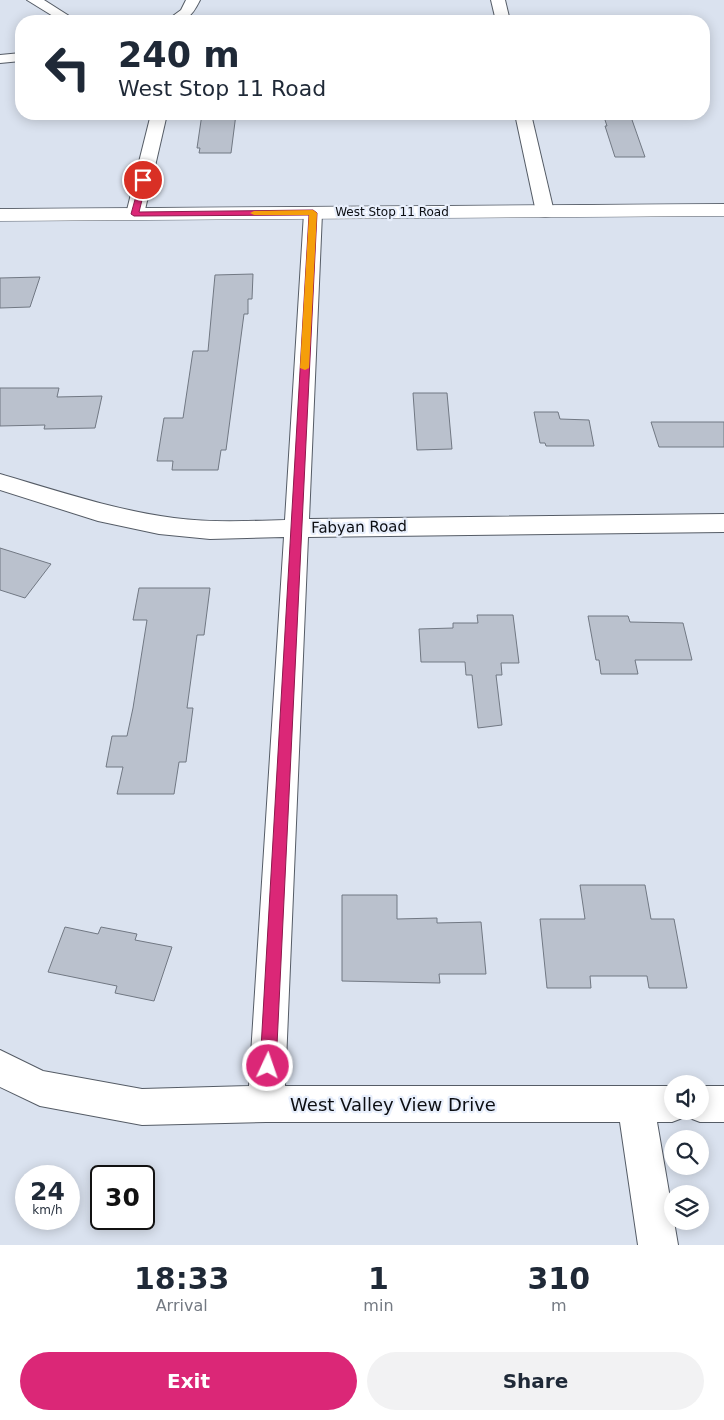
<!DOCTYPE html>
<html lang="en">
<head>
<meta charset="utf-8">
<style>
  body { margin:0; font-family:"DejaVu Sans",sans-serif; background:#f2f2f3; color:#1f2937; height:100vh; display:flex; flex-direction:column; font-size:19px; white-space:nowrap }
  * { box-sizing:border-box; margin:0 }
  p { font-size:16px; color:#747a83 }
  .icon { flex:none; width:28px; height:28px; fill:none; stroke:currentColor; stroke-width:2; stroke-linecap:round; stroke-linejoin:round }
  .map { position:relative; height:1245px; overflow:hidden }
  .drawer { display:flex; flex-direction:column; background:#fff; flex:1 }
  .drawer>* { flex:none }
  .guide { position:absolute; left:15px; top:15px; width:695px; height:105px; border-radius:20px; box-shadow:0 2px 12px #0003; background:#fff; color:#1f2937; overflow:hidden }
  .buttons { position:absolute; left:664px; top:1075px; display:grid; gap:10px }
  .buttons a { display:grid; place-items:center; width:45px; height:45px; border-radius:50%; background:#fff; box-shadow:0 2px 12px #0003; font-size:25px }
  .speed { position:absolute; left:15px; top:1165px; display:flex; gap:10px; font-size:25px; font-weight:700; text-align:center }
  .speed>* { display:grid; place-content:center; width:65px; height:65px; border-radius:50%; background:#fff; box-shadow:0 2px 12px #0003; line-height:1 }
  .speed small { font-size:12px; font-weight:400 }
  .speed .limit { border:2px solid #111; border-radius:8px; background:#fff; color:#111 }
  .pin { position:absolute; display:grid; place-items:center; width:42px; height:42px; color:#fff; margin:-21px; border:2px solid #fff; border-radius:50%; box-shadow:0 1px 5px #0007 }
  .me { position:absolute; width:55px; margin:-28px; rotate:3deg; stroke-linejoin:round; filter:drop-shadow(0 0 4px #0008) }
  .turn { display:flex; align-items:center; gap:18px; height:105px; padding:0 20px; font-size:22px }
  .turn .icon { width:65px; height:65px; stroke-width:2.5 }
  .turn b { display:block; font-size:35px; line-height:42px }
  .eta { display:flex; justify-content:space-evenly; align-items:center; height:85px; text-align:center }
  .eta b { font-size:30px; font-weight:800; line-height:35px }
  .cta { display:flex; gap:10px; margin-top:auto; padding:10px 20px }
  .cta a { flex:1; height:58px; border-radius:30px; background:#db2777; color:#fff; font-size:20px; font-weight:800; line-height:58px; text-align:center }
  .cta a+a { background:#f2f2f3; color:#1f2937 }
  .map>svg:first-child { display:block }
  .building { fill:#bac1cd; stroke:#717883 }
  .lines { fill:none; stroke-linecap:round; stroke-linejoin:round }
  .street-casing { stroke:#555c66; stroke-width:2 }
  .secondary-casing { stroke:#555c66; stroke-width:1 }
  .street { fill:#fff; fill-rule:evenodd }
  .secondary { fill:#fff; fill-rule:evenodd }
  .route { fill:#db2777; stroke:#8e194d }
  .slow { fill:#f59e0b }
  .labels { text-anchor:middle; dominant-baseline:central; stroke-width:4.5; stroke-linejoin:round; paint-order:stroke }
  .far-street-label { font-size:12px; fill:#0c0e12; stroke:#e8effc }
  .street-label { font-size:15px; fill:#0c0e12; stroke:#e8effc }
  .near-street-label { font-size:18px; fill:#0c0e12; stroke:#e8effc }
</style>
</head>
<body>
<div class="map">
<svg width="724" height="1245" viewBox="0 0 724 1245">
  <rect width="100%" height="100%" fill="#dae2ef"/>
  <g class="building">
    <polygon points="202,114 236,114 231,153 199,153 200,148 197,148"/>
    <polygon points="604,117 631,117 645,157 615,157 605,126 607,126"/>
    <polygon points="253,274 252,299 248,299 248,314 244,314 226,450 221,450 218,470 172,470 173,461 157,461 164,418 183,418 193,351 208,351 215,275"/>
    <polygon points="40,277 30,307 0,308 0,278"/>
    <polygon points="0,388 59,388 57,397 102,396 95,428 44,429 45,425 0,426"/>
    <polygon points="413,393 447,393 452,449 417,450"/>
    <polygon points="534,412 558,412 560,419 589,420 594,446 546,446 545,443 540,443"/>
    <polygon points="651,422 724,422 724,447 659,447"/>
    <polygon points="0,548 51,564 25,598 0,590"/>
    <polygon points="139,588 210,588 204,635 197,635 187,708 193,708 186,762 179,762 174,794 117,794 123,767 106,767 112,736 127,736 133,708 147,620 133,620"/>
    <polygon points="477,615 513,615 519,663 501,663 502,675 496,675 502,725 478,728 472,675 466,675 465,662 421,662 419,629 453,628 453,623 478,623"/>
    <polygon points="588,616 628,616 630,622 683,623 692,660 635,660 638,674 601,674 599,660 596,660"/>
    <polygon points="580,885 645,885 651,919 674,919 687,988 649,988 647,976 590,976 591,988 547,988 540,919 585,919"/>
    <polygon points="342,895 397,895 397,919 437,918 437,923 481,922 486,974 439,974 440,983 342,981"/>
    <polygon points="65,927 98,934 101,927 137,934 135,940 172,947 154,1001 115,993 117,986 48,972"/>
  </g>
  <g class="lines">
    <defs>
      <g id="street">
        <polygon points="27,0 44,0 77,21 61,21"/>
        <path d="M186,0H200C191,18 187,21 166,21L181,10Z"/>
        <polygon points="491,0 505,0 510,21 496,21"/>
        <polygon points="21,53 21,61 0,63 0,55"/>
        <polygon points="151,114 167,114 144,214 141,218 135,219 129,218 126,214"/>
        <polygon points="515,114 531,114 554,212 551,216 545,217 539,216 536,212"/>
        <path d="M313,208L319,209L322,213L309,519L724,514V532L308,537L285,1086H672V1111H700V1086H724V1122H700L687,1117L686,1114L685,1117L672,1122H657L678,1245H638L620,1122H266L142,1125L40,1106L0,1087V1050L43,1071L142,1089L249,1086L284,537L210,539L159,534L98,521L0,490V474C58,491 114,510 174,518C211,523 248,521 285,520L304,213L307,209Z"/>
      </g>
      <polygon id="secondary" points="724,204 724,216 0,221 0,209"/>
    </defs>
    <use href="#street" class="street-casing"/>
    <use href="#secondary" class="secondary-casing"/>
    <use href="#street" class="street"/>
    <use href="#secondary" class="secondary"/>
  </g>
  <polygon class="route" points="141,178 147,180 139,212 313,210 317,213 276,1066 273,1072 268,1074 263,1072 260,1066 309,215 134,216 131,214"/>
  <polygon class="slow" points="313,210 317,213 309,368 305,370 300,368 309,215 254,215 250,213 254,211"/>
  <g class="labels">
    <g class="far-street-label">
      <text x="392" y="212">West Stop 11 Road</text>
    </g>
    <g class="street-label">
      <text transform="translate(359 527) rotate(-1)">Fabyan Road</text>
    </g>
    <g class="near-street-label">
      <text x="393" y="1104">West Valley View Drive</text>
    </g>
  </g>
</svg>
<div class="buttons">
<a><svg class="icon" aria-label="sound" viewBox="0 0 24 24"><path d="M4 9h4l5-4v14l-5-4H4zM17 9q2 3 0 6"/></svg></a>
<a><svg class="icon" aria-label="search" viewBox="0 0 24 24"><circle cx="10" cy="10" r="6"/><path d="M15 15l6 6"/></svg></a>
<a><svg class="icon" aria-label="layers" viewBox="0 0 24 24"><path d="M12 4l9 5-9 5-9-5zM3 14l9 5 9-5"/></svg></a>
</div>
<div class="speed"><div>24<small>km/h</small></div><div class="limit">30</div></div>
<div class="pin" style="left:143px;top:180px;background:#d93025"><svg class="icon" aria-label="arrive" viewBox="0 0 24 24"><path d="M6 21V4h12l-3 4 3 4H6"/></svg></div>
<svg class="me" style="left:268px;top:1066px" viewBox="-20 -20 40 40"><circle r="17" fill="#db2777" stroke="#fff" stroke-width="3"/><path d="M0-11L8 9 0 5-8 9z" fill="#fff"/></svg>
<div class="guide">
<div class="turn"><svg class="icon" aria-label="left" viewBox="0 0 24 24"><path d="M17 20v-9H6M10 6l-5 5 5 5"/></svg><div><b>240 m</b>West Stop 11 Road</div></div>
</div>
</div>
<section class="drawer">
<div class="eta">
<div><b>18:33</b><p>Arrival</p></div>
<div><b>1</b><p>min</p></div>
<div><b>310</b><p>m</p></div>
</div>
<div class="cta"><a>Exit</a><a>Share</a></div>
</section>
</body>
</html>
